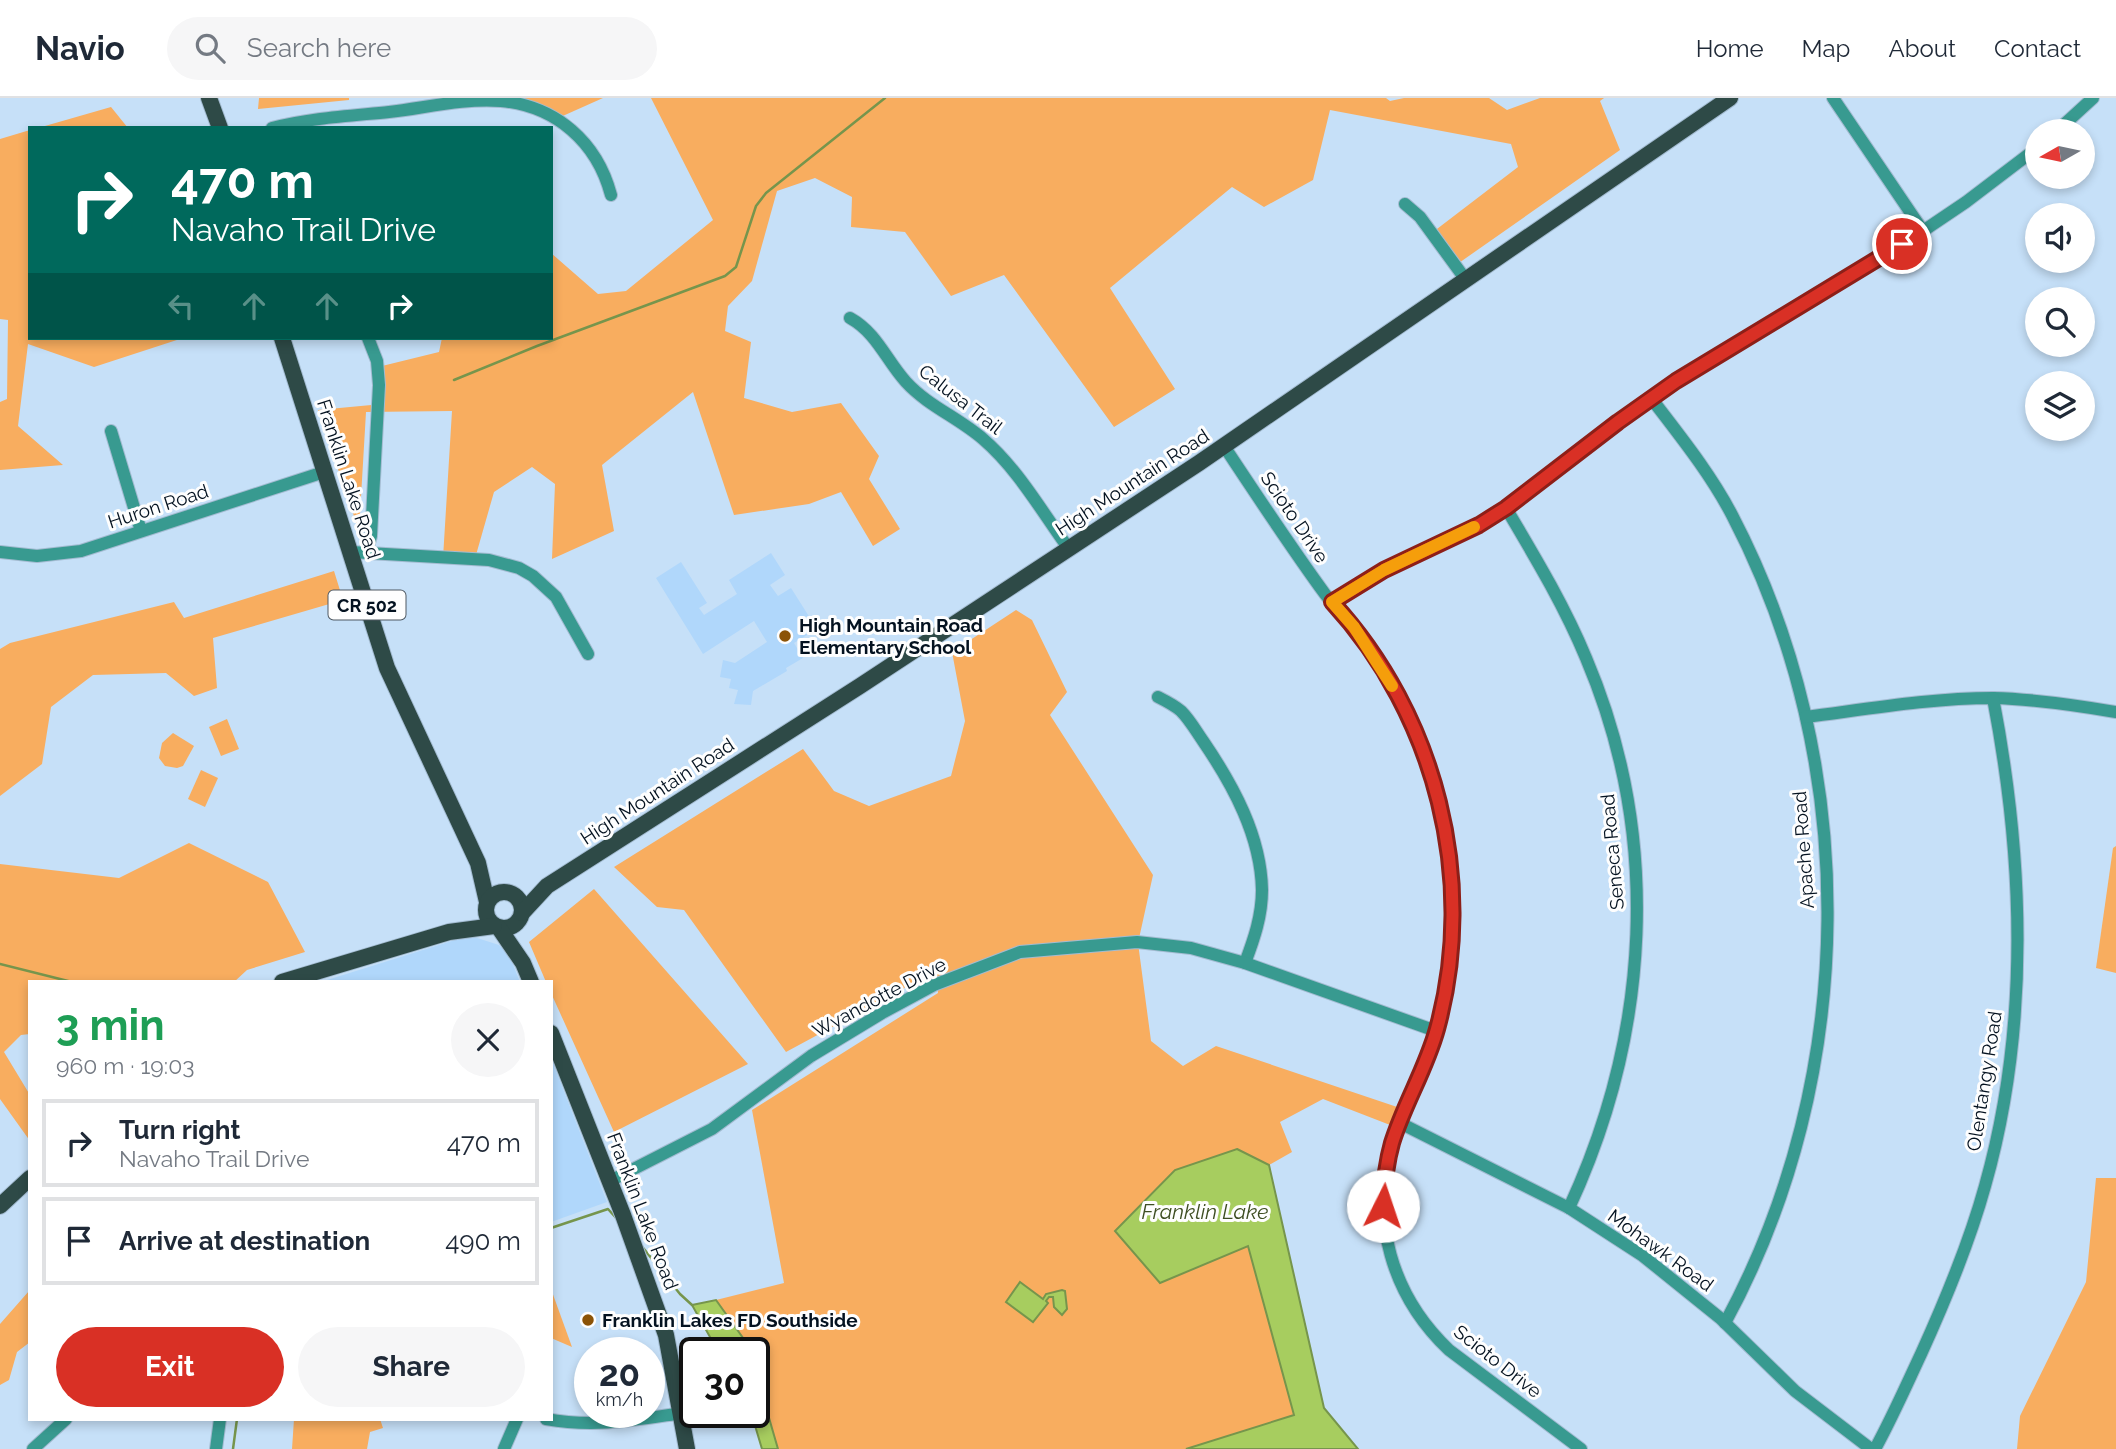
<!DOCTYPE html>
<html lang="en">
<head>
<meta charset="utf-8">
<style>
  body { margin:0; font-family:Raleway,sans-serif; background:#f6f6f7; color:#1f2937; height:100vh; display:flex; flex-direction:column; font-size:26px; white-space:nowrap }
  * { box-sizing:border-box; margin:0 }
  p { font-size:23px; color:#747a83 }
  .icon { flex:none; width:38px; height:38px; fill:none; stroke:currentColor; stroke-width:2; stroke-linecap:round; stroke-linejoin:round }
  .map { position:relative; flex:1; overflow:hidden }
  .details { position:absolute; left:28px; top:882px; width:525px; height:441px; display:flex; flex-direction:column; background:#fff; border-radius:0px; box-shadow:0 4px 10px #0003 }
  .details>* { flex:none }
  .hud { position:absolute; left:28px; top:28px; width:525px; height:214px; border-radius:0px; box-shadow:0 4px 10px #0003; background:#00695c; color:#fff; overflow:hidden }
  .needle { width:46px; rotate:261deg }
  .controls { position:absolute; left:2025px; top:21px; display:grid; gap:14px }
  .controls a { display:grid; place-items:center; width:70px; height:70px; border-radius:50%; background:#fff; box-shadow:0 4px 10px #0003; font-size:35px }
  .speed { position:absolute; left:574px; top:1239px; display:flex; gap:14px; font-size:35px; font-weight:700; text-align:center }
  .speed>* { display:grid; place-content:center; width:91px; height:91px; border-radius:50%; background:#fff; box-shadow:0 4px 10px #0003; line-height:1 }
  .speed small { font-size:18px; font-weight:400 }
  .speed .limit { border:4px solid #111; border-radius:10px; background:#fff; color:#111 }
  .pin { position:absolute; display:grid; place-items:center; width:60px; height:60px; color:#fff; margin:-30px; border:4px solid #fff; border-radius:50%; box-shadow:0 2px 7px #0007 }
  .me { position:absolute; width:77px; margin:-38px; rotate:4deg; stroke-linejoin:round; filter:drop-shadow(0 0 5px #0008) }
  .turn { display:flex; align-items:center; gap:24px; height:147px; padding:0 28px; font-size:32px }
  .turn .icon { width:91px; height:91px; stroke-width:2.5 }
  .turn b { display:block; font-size:49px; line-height:60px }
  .lanes { display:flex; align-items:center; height:66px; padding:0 28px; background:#0003; justify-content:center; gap:35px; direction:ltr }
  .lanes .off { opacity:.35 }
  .round { display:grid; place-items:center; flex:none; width:74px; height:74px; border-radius:37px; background:#f6f6f7 }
  .summary { display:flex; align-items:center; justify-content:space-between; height:119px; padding:0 28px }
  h1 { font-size:42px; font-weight:700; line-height:52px; color:#1e9e55 }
  .cta { display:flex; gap:14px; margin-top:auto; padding:14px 28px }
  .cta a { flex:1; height:80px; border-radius:42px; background:#d93025; color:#fff; font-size:28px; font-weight:700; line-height:80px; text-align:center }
  .cta a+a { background:#f6f6f7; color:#1f2937 }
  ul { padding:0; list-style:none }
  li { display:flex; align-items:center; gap:21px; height:88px; margin:0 14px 10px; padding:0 14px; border:4px solid #e0e1e3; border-radius:0px }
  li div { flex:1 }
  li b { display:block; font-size:26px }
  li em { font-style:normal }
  header { display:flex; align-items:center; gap:42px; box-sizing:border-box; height:98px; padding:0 35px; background:#fff; border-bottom:2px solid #e0e1e3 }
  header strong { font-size:33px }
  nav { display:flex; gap:38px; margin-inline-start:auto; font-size:24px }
  .search { width:490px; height:63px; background:#f6f6f7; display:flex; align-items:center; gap:18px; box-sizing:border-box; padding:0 24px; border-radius:38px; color:#747a83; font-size:26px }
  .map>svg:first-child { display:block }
  .built { fill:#b0d7fb }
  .green { fill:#f8ad5f }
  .water { fill:#a7cd5f; stroke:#76954c; stroke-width:2 }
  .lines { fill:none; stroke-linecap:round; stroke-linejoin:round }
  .stream { stroke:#76954c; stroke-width:2.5 }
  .minor-casing { stroke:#a3bbd1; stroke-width:14 }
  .major-casing { stroke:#a3bbd1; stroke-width:18 }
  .minor { stroke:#389a90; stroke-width:12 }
  .major { stroke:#2e4a47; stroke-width:16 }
  .route-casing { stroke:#8d1f18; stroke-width:18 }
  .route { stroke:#d93025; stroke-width:12 }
  .slow { stroke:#f59e0b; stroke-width:12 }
  .poi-dot { fill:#8b5307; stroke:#fefefe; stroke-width:2.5 }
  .labels { text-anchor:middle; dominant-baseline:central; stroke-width:6; stroke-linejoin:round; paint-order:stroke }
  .shield { fill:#fefefe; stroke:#4f5963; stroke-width:2 }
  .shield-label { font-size:18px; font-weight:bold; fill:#041220 }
  .street-label { font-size:19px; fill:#041220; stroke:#fefefe }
  .poi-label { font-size:19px; font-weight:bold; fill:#041220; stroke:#fefefe; text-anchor:start }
  .water-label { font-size:21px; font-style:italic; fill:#3e4e22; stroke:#fefefe }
</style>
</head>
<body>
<header>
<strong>Navio</strong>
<div class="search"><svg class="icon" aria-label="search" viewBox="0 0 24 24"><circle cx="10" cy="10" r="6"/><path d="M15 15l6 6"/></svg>Search here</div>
<nav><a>Home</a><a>Map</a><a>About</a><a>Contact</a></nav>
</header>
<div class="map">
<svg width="2116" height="1351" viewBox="0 0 2116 1351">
  <rect width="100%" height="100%" fill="#c6e0f8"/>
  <g class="built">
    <polygon points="771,455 785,477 770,487 778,498 791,490 817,531 794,545 803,560 786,570 787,573 753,593 751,607 734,606 738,592 729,590 731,581 720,579 723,562 735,565 767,544 754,523 703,556 656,480 681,464 707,505 699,510 704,517 737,496 729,482"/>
    <polygon points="474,839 499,847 510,859 520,884 324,883 458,841"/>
    <polygon points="551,960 607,1104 551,1124"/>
  </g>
  <g class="green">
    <polygon points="259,0 349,0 349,2 258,11"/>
    <polygon points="510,0 603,0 556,21"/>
    <polygon points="651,0 1386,0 1390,3 1404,0 1489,0 1507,12 1540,0 1604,0 1600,3 1620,52 1456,167 1433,134 1518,69 1511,46 1330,12 1313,82 1264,109 1232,89 1110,190 1175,291 1114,329 1004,177 951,198 905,134 851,129 852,99 815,80 777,93 752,183 728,208 725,233 751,244 744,300 792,314 841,305 879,358 869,381 900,431 873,448 841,394 809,406 734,417 693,294 602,367 614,433 552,461 555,386 532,369 494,394 474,464 443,460 452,313 366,314 359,433 318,312 382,306 382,268 439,254 442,240 551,240 551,155 598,196 626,193 713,122"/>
    <polygon points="111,9 128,30 38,30"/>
    <polygon points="30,32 30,240 183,240 94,269 28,246 18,328 63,367 0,372 0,304 7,301 8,222 0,221 0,41"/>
    <polygon points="334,473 343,502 213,540 217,590 194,598 166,575 93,577 51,609 42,666 0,698 0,551 10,545 174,504 184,520"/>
    <polygon points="1016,512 1032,522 1067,594 1050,617 1153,777 1138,845 1151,943 1183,968 1216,948 1412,1014 1403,1032 1323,1001 1280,1024 1292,1054 1269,1067 1237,1051 1160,1185 1248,1147 1294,1318 1186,1351 778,1351 754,1268 754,1255 750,1255 748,1247 716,1202 784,1185 752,1012 938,895 936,873 786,954 684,812 657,809 614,769 803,651 834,693 869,708 951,678 965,623 952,554"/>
    <polygon points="227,621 239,651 221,658 209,629"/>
    <polygon points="173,635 194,648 183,668 177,670 165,668 159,660 162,645"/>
    <polygon points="201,672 218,680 205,709 188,701"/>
    <polygon points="189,745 268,784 305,854 247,872 234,884 30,884 30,936 21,937 4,954 30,997 30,1043 0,1001 0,766 119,780"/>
    <polygon points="2116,748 2116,875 2096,870 2113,750"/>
    <polygon points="594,791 748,966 614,1034 551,895 551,884 546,884 529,844"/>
    <polygon points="2096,1080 2116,1080 2116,1351 2017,1351 2020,1318 2086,1184"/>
    <polygon points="551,1191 572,1249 551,1240"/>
    <polygon points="29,1193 30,1244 17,1254 9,1282 0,1287 0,1226"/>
    <polygon points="294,1321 380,1321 383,1330 370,1334 367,1351 292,1351"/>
  </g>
  <g class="water">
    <polygon points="1237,1051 1269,1067 1324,1310 1358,1351 1186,1351 1294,1317 1248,1148 1160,1185 1115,1133 1175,1072"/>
    <polygon points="1020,1184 1043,1201 1046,1196 1062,1192 1065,1193 1067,1211 1062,1217 1054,1209 1053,1199 1049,1199 1046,1203 1048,1205 1033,1224 1006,1204"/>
    <polygon points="716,1202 748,1247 750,1255 719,1255 692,1207"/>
    <polygon points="754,1268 778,1351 762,1351 751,1314 754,1314"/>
  </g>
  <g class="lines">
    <g class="stream">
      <polyline points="454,282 537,248 725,178 736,169 756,108 766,95 885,0"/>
      <polyline points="0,866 72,884"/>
      <polyline points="551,1130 608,1111 617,1121"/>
      <polyline points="640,1146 680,1196 692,1207"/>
      <polyline points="233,1351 237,1321"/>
    </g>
    <defs>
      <g id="minor">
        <polyline points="1833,0 1923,133"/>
        <path d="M272,30C310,20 349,18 389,14C425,10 463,0 501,3C556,8 597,44 611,97"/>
        <polyline points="2057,33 2093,0"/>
        <polyline points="1405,106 1420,119 1466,182"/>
        <path d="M850,220C877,235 886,262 906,284C928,308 959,320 983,341C1018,371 1042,414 1069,451"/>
        <path d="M1651,300C1680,338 1710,375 1732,417C1862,666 1859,978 1725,1225"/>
        <polyline points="111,333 141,433"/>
        <path d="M1224,348C1257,398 1290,448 1325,496C1334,508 1345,517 1353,528C1398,583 1429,654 1444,723C1458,791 1456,865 1437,932C1426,971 1404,1006 1393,1045C1369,1121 1392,1198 1449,1252L1581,1351"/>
        <path d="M1506,410C1535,459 1564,507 1586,560C1662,739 1650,935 1569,1110"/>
        <polyline points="0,454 37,458 81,453 324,374"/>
        <polyline points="351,454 489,462 519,470 533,478 556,499 588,556"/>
        <polyline points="366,455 371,438 379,287 377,263 368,240"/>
        <polyline points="1332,504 1384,472 1479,427 1506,410 1618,324 1676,283 1923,133 1966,104 2037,50"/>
        <path d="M1158,599C1166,603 1174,607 1181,613C1190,622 1196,633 1203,643C1233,687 1261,738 1262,792C1262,818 1254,841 1245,865"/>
        <path d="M1806,619C1868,611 1931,600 1993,600C2035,601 2075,607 2116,614"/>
        <polyline points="1400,1025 1569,1110 1643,1158 1720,1220 1795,1293 1871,1351"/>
        <polyline points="610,1083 712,1031 811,958 882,915 934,887 1020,854 1137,844 1191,850 1245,865 1436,933"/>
        <path d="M546,1321C595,1330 634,1322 682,1315"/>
        <polyline points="33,1351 66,1321"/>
        <polyline points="216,1351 220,1321"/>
        <polyline points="504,1351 517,1321"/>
        <path d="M1875,1351C1892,1320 1906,1288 1921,1256C1946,1201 1969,1146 1985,1088C2030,929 2024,761 1993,600"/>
      </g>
      <g id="major">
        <polyline points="209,0 220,30"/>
        <polyline points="282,240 387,570 478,765 487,804"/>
        <circle cx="504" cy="812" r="18"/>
        <polyline points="522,815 547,788 860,588 1199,365 1730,0"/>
        <polyline points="499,830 523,865 531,884"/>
        <polyline points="282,884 449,834 494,828"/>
        <polyline points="551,935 623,1117 666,1237 687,1351"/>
        <polyline points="0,1108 30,1080"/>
      </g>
    </defs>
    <use href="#minor" class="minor-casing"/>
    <use href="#major" class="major-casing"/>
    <use href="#minor" class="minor"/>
    <use href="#major" class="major"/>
  </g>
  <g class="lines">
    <defs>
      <path id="route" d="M1383,1108C1384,1087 1386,1066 1392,1045C1404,1006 1426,971 1437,931C1478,782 1436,617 1332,504L1384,472L1479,427L1506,410L1618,324L1676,283L1902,146"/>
    </defs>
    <use href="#route" class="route-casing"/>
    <use href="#route" class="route"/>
    <polyline class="slow" points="1392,588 1354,529 1332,504 1384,472 1474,429"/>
  </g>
  <g class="poi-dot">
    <circle cx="785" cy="538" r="7"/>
    <circle cx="588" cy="1222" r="7"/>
  </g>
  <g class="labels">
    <rect class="shield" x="328.5" y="492.5" width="77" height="29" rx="5"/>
    <g class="shield-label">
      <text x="367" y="507">CR 502</text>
    </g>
    <g class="street-label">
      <text transform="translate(961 301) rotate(38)">Calusa Trail</text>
      <text transform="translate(349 381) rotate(72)">Franklin Lake Road</text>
      <text transform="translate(1132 384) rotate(-33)">High Mountain Road</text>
      <text transform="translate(158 408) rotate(-18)">Huron Road</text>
      <text transform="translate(1295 419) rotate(56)">Scioto Drive</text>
      <text transform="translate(657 693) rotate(-33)">High Mountain Road</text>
      <text transform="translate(1803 752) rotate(-94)">Apache Road</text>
      <text transform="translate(1612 754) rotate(-95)">Seneca Road</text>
      <text transform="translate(879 899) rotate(-28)">Wyandotte Drive</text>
      <text transform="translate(1984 983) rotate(-81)">Olentangy Road</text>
      <text transform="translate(643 1113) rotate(69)">Franklin Lake Road</text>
      <text transform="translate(1661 1152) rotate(36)">Mohawk Road</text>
      <text transform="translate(1498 1263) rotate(38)">Scioto Drive</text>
    </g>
    <g class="poi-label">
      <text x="799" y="527">High Mountain Road<tspan x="799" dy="22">Elementary School</tspan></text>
      <text x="602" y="1222">Franklin Lakes FD Southside</text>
    </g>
    <g class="water-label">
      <text x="1205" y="1113">Franklin Lake</text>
    </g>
  </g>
</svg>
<div class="controls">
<a><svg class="needle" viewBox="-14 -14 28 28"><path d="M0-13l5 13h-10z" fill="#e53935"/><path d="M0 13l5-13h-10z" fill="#747a83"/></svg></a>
<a><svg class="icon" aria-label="sound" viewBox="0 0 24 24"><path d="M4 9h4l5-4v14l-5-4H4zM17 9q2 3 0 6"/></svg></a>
<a><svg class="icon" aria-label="search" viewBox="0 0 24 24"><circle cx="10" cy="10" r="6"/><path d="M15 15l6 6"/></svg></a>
<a><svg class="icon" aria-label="layers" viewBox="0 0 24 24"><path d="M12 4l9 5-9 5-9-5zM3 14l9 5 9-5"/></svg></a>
</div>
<div class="speed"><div>20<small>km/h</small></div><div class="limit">30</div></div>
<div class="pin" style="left:1902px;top:146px;background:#d93025"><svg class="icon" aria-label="arrive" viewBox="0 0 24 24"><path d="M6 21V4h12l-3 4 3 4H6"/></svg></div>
<svg class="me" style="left:1383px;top:1108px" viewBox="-20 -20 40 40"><circle r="19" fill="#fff"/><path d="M0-13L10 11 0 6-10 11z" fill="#d93025"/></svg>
<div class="hud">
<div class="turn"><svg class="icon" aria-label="right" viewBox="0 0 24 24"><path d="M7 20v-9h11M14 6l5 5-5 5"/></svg><div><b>470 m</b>Navaho Trail Drive</div></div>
<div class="lanes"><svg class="icon off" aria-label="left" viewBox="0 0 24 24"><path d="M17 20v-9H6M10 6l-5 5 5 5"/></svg><svg class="icon off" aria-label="ahead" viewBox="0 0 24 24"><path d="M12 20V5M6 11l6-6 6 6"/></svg><svg class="icon off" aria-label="ahead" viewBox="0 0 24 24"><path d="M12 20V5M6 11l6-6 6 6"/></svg><svg class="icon" aria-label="right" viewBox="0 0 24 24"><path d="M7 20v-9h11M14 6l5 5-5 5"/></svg></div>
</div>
<section class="details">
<div class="summary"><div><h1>3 min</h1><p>960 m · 19:03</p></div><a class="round"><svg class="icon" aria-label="close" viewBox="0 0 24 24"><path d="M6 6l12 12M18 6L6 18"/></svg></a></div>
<ul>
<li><svg class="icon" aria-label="right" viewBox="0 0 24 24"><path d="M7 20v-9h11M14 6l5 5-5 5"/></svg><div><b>Turn right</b><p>Navaho Trail Drive</p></div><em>470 m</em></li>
<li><svg class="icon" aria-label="arrive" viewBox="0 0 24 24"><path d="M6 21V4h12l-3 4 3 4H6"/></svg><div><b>Arrive at destination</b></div><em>490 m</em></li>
</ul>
<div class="cta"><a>Exit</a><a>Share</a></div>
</section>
</div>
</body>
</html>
